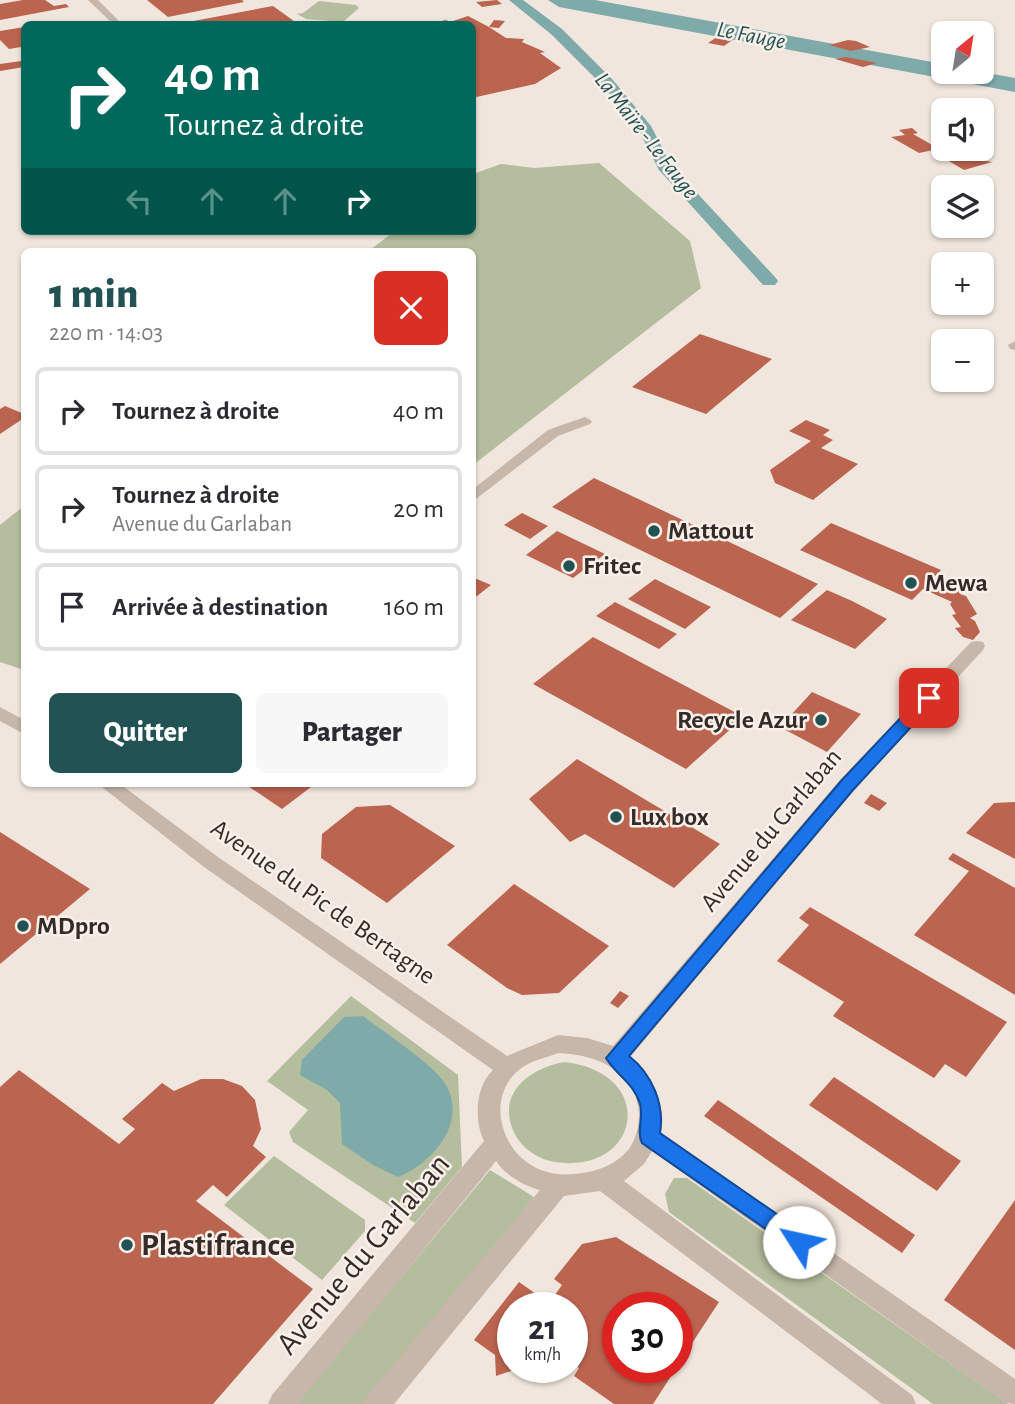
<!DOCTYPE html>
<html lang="fr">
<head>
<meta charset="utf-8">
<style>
  body { margin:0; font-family:"Alegreya Sans",sans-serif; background:#f7f7f7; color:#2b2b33; height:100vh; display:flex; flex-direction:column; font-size:26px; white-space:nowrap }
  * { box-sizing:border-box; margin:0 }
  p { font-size:23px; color:#7c7c81 }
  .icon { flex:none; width:38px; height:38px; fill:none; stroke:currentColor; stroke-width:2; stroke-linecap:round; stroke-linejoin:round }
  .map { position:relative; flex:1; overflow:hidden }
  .sheet { position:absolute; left:21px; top:248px; width:455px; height:539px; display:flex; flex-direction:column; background:#fff; border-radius:10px; box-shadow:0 2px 5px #0004 }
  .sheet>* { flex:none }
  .top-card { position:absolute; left:21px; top:21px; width:455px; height:214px; border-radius:10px; box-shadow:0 2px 5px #0004; background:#00695c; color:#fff; overflow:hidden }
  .needle { width:46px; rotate:30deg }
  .buttons { position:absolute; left:931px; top:21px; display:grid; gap:14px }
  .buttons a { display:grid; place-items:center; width:63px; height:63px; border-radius:10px; background:#fff; box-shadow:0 2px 5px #0004; font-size:35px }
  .speed { position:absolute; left:497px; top:1292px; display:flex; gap:14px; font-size:35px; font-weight:700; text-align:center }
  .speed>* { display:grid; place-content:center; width:91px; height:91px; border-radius:50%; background:#fff; box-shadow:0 2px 5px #0004; line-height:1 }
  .speed small { font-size:18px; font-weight:400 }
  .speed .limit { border:10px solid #d22; background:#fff; color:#111 }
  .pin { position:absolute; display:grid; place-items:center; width:60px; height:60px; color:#fff; margin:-30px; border-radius:14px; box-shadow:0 4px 10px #0006 }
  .me { position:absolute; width:77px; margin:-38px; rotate:305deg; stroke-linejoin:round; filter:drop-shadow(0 0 5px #0008) }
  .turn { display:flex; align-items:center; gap:24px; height:147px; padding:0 28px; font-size:32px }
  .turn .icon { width:91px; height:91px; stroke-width:2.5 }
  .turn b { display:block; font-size:49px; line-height:60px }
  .lanes { display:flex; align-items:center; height:66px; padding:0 28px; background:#0003; justify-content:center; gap:35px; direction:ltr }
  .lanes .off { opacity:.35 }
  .round { display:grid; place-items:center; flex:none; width:74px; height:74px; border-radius:10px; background:#f7f7f7 }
  .head { display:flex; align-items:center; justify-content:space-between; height:119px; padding:0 28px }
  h1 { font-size:42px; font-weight:800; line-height:52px; color:#225253 }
  .cta { display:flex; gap:14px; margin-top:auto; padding:14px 28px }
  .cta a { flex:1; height:80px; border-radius:10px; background:#225253; color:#fff; font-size:28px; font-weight:800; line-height:80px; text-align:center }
  .cta a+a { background:#f7f7f7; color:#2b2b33 }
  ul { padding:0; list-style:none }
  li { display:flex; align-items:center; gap:21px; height:88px; margin:0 14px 10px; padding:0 14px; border:4px solid #e1e1e2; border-radius:10px }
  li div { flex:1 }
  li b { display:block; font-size:26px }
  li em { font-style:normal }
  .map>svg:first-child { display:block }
  .green { fill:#b4bd9e }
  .water { fill:#7eaaaa }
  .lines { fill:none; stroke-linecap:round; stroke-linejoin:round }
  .canal { fill:#7eaaaa; fill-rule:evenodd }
  .river { fill:#7eaaaa; fill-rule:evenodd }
  .building { fill:#bb6450 }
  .street { fill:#c7b6aa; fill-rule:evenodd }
  .route { fill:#1a73e8; stroke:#114b97; stroke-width:2 }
  .poi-dot { fill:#225253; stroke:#f8f0e9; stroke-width:2.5 }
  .labels { text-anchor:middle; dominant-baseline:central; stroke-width:5; stroke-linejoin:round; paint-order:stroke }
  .far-water-label { font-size:23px; font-style:italic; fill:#225253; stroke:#f8f0e9 }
  .poi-label { font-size:26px; font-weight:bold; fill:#352c29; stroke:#f8f0e9; text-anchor:start }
  .street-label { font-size:26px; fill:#352c29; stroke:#f8f0e9 }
  .near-poi-label { font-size:32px; font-weight:bold; fill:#352c29; stroke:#f8f0e9; text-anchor:start }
  .near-street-label { font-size:32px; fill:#352c29; stroke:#f8f0e9 }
</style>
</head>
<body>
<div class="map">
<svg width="1015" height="1404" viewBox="0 0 1015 1404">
  <rect width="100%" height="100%" fill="#f0e6dd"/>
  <g class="green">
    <polygon points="319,1 356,5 359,8 343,22 306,19 297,14 303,13"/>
    <polygon points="599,163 690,241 701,288 473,465 472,252 367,252 395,231 472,231 473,174 501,164 534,168"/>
    <polygon points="24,506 24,670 0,662 0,525"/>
    <polygon points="351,996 458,1075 462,1167 415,1223 293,1142 289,1132 308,1110 267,1081"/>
    <path d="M564,1062C658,1072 642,1175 555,1162C540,1160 523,1149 516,1136C494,1096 527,1069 564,1062Z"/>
    <polygon points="274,1156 365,1220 365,1231 322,1280 224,1205"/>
    <polygon points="490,1170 534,1197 368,1404 296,1404"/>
    <polygon points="674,1178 687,1178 1008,1404 933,1404 669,1212 665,1194"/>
  </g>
  <path class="water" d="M363,1016C383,1032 434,1064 446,1085C468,1124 431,1164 398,1177L373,1165L342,1144L340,1103L327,1090L300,1075L302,1060L344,1017Z"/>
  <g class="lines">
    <polygon class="canal" points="509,0 523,0 562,29 613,80 651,126 671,165 775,277 778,281 775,285 763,285 659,170 637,127 603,86 552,35"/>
    <polygon class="river" points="548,0 595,0 943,64 943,72 982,72 1015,78 1015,92 559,7"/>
  </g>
  <g class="building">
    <polygon points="23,0 45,0 54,6 66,4 69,7 0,20 0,4"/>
    <polygon points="147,0 242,0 244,2 168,17"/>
    <polygon points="497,0 502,4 482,7 476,2"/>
    <polygon points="273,6 298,24 183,24 183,23"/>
    <polygon points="468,16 489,27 494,20 505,21 499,28 489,27 506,38 524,39 522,42 545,52 540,53 561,68 535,84 472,98 472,24 432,23 446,20 450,22"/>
    <polygon points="24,27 24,50 21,47 9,49 0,40 0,31"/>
    <polygon points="720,35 735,38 724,46 708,43"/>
    <polygon points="848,40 856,41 870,47 851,51 829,45"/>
    <polygon points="846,57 877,63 863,67 835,59"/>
    <polygon points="21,61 24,67 0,71 0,64"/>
    <polygon points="912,128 918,133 913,134 934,146 943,144 943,149 964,149 975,153 971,154 980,160 992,162 964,170 944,158 949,157 938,149 919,153 891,137 905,135 899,130"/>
    <polygon points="700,334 772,359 706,414 632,387"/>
    <polygon points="5,406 24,414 24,418 0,434 0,409"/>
    <polygon points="806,420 830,430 823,435 833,440 821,448 858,464 813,500 775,483 770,470 811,441 789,431"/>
    <polygon points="594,478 818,584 780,618 552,507"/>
    <polygon points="522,513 548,526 530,539 504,525"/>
    <polygon points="831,523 941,570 934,577 963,590 960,594 966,596 977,614 970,618 975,621 980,632 973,640 963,637 955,628 961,627 952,615 956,614 950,604 952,602 923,589 912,600 800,550"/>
    <polygon points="557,531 605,554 573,578 526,555"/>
    <polygon points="472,577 491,585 472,600"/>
    <polygon points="655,579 711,607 685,629 628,599"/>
    <polygon points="827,590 852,601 887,619 855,649 791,620"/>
    <polygon points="615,602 677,634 659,649 596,616"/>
    <polygon points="593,637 744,717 686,769 533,684"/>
    <polygon points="812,692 861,714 827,752 780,727"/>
    <polygon points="577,759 720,844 674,888 585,834 570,842 529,799"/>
    <polygon points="245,784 315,784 282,809"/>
    <polygon points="871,794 887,803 879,811 864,803"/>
    <polygon points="1015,802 1015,859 966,833 994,803"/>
    <polygon points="390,805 455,846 387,903 321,858 322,834 356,807"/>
    <polygon points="0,832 90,889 0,964"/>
    <polygon points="953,853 1015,888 1015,995 914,935 969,871 948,859"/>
    <polygon points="514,884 609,946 559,993 522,995 507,988 447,945"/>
    <polygon points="810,907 1007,1022 966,1077 945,1064 934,1078 833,1016 844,1002 777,961 809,925 799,918"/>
    <polygon points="620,991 629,996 618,1008 610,1003"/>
    <polygon points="19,1070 119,1144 135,1129 122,1119 162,1083 174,1091 201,1079 223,1079 242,1086 255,1100 261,1129 253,1146 266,1157 227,1197 213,1185 196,1201 313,1289 213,1404 0,1404 0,1087"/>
    <polygon points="834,1077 961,1161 937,1191 809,1105"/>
    <polygon points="718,1100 915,1235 902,1253 704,1116"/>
    <polygon points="1015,1200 1015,1350 944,1300"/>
    <polygon points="616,1237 719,1302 677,1366 677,1307 618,1307 618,1367 677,1367 653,1404 614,1404 574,1376 579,1368 572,1364 572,1307 513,1307 513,1367 549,1367 536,1383 517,1369 496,1376 495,1355 474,1340 519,1282 549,1303 562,1285 554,1279 582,1244"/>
  </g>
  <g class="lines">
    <g class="street">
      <polygon points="88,0 98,0 122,24 113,24"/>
      <polygon points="1015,341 1015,350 1010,349 1008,345"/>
      <polygon points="585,417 592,421 590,424 558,436 472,502 472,490 548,430"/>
      <path d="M977,641L983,642L985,646L983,650L854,790L630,1057C653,1074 666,1103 659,1132L1015,1379V1404L1006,1403L652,1151L644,1164L624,1181L912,1395L916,1404H882L600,1191L564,1196L394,1404H364L368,1395L540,1190C524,1186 505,1175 496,1161L298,1404H268L272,1395L484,1141C474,1120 475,1087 493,1070L204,867L98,784H120L218,857L507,1056L558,1035L587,1038L613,1046L840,780L971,642ZM558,1053C596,1054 637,1071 639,1114C639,1126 636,1139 629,1149C618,1162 604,1169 588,1172C571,1175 557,1176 541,1170C497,1153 483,1088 528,1064C537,1059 549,1057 558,1053Z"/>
      <polygon points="0,707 24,720 24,734 0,721"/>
    </g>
  </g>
  <path class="route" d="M929,692L935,694V701L853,790L629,1056C652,1074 665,1105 660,1133L807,1235L810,1242L807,1249L799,1252L642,1143C636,1131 644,1117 640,1104C634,1083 615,1074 606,1058L841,781L923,694Z"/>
  <g class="poi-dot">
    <circle cx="654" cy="531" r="7"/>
    <circle cx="569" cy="566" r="7"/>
    <circle cx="911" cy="583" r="7"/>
    <circle cx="821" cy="720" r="7"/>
    <circle cx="616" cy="817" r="7"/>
    <circle cx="23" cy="926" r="7"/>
    <circle cx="127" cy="1245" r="7"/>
  </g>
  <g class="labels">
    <g class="far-water-label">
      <text transform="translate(751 36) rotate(11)">Le Fauge</text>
      <text transform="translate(646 136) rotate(52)">La Maïre - Le Fauge</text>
    </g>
    <g class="poi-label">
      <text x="668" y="531">Mattout</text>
      <text x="583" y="566">Fritec</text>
      <text x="925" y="583">Mewa</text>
      <text x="807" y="720" text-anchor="end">Recycle Azur</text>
      <text x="630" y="817">Lux box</text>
      <text x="37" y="926">MDpro</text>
    </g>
    <g class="street-label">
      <text transform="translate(771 830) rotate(-50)">Avenue du Garlaban</text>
      <text transform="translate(323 902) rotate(35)">Avenue du Pic de Bertagne</text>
    </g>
    <g class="near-poi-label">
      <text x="141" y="1245">Plastifrance</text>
    </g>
    <g class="near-street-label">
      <text transform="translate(363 1254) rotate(-50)">Avenue du Garlaban</text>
    </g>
  </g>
</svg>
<div class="buttons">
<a><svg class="needle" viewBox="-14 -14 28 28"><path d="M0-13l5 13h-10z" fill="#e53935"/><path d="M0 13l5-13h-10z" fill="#7c7c81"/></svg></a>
<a><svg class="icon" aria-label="sound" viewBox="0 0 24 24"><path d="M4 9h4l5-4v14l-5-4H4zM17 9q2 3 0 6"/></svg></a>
<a><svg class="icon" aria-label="layers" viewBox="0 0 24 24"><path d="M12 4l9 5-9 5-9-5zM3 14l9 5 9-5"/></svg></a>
<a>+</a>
<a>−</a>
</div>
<div class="speed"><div>21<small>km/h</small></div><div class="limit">30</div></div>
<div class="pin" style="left:929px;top:698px;background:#d93025"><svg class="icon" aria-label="arrive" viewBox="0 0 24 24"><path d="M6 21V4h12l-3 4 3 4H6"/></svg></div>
<svg class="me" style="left:799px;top:1242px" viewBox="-20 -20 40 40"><circle r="19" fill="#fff"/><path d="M0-13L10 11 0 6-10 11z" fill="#1a73e8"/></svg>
<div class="top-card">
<div class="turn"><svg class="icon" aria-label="right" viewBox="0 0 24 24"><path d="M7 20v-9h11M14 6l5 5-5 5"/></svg><div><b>40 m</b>Tournez à droite</div></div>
<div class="lanes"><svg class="icon off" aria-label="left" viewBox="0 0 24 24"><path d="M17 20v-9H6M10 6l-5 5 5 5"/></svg><svg class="icon off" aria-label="ahead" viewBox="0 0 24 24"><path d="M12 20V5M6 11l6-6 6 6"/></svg><svg class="icon off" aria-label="ahead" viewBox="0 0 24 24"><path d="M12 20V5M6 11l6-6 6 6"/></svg><svg class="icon" aria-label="right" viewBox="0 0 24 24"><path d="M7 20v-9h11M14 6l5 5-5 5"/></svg></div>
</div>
<section class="sheet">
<div class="head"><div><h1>1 min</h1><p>220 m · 14:03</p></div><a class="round" style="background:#d93025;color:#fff"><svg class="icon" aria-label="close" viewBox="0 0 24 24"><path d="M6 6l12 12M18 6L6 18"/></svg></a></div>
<ul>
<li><svg class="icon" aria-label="right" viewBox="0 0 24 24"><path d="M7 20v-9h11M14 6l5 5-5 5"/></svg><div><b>Tournez à droite</b></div><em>40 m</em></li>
<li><svg class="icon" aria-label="right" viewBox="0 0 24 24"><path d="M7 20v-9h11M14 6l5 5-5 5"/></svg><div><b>Tournez à droite</b><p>Avenue du Garlaban</p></div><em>20 m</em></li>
<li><svg class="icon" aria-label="arrive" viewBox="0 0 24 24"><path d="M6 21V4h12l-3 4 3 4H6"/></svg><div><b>Arrivée à destination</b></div><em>160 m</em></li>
</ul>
<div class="cta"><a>Quitter</a><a>Partager</a></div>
</section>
</div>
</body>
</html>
